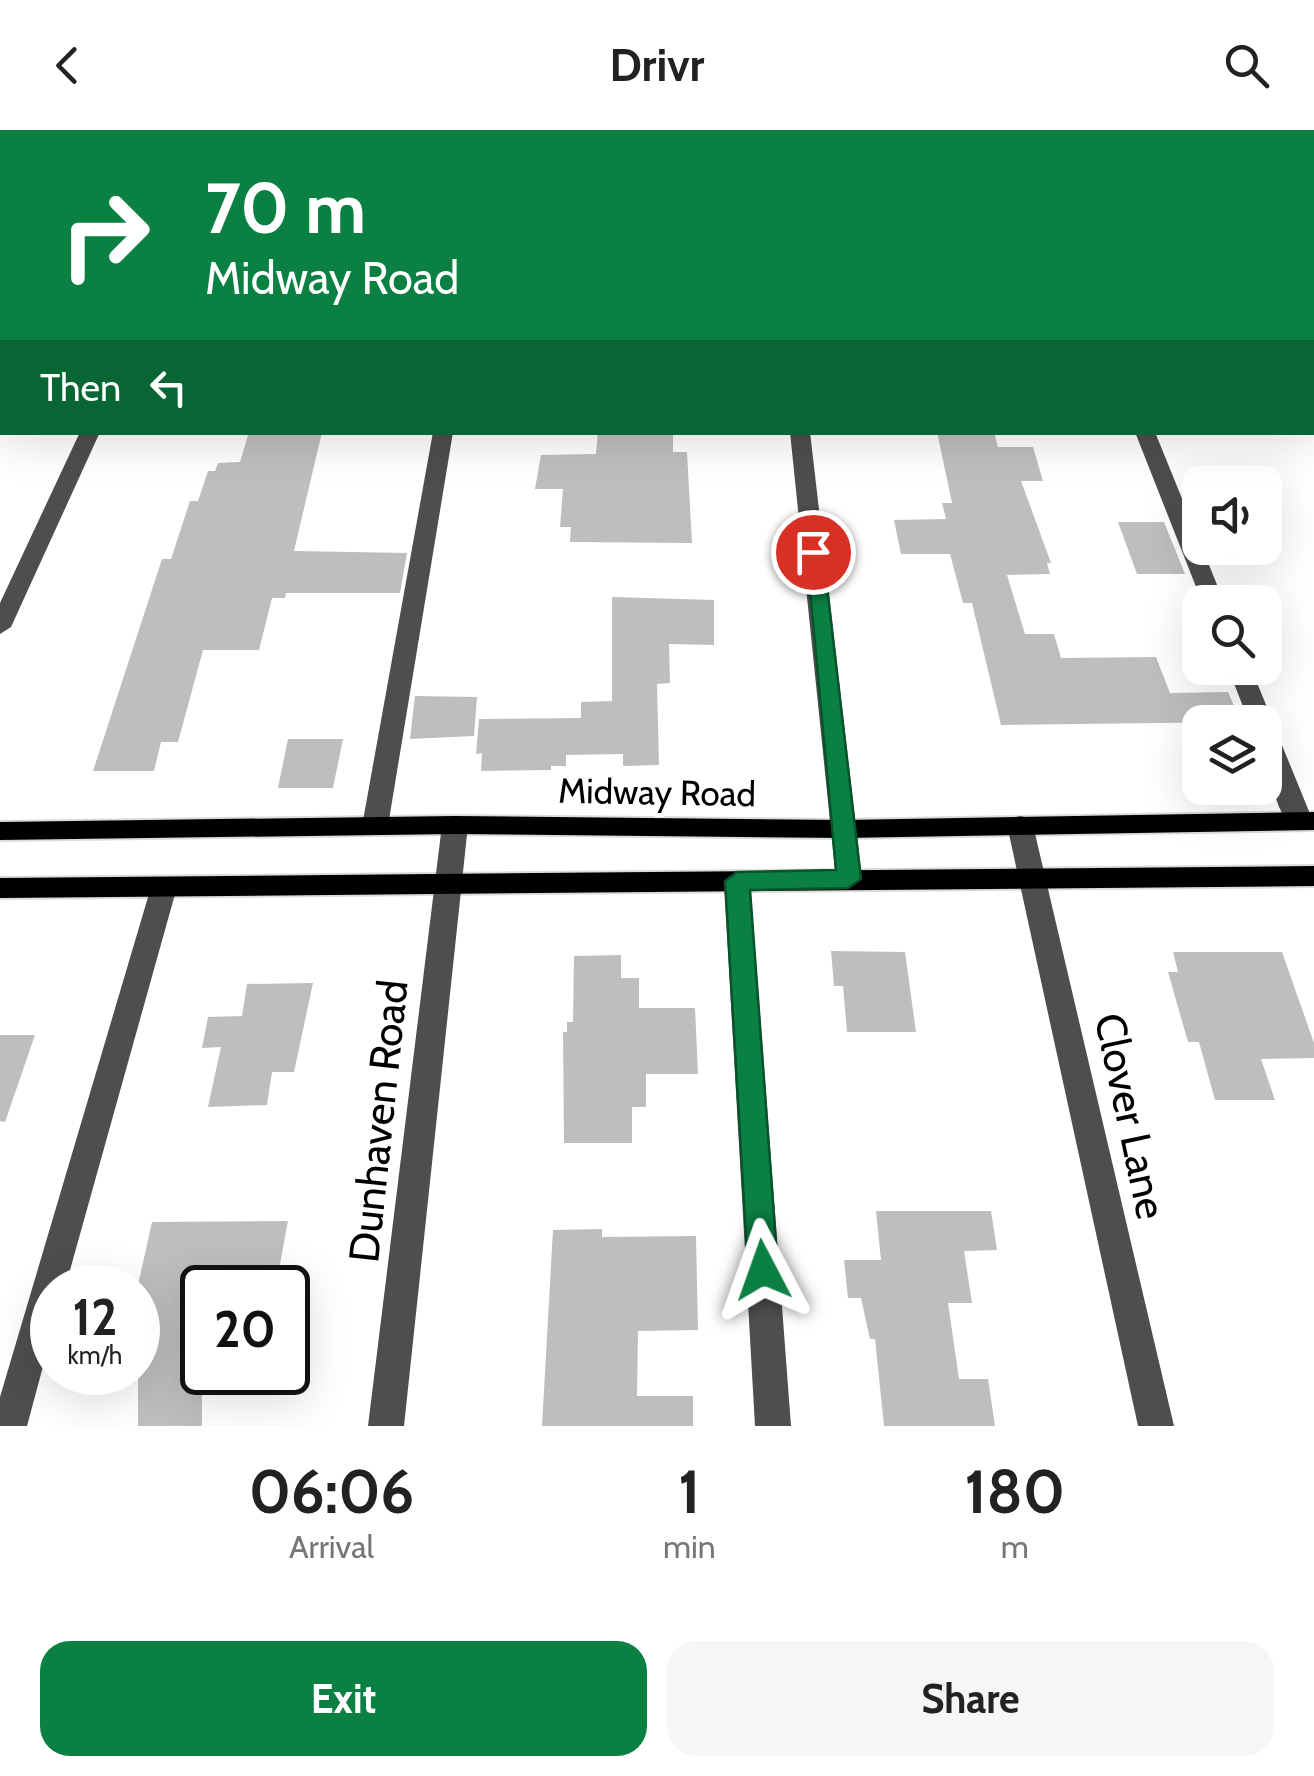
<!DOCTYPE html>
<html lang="en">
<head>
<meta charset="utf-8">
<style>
  body { margin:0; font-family:Cabin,sans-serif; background:#f6f6f6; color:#222; height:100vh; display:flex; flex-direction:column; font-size:38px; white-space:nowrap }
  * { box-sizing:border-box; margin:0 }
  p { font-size:32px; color:#767676 }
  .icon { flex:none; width:55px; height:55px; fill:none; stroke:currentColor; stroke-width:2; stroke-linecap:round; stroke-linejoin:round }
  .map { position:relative; height:1296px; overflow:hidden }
  .drawer { display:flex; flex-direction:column; background:#fff; flex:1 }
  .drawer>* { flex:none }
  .banner { position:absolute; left:0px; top:0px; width:1315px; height:305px; box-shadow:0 10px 40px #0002; background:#0b8043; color:#fff; overflow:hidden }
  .controls { position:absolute; left:1182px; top:335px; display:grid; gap:20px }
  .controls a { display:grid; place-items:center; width:100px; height:100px; border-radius:20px; background:#fff; box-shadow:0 10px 40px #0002; font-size:50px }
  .speed { position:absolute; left:30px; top:1135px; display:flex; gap:20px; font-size:50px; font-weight:700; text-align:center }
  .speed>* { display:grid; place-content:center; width:130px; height:130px; border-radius:50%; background:#fff; box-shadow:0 10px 40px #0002; line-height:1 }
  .speed small { font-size:25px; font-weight:400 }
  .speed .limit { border:5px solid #111; border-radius:15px; background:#fff; color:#111 }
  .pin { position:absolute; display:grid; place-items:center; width:85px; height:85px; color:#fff; margin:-42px; border:5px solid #fff; border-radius:50%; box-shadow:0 2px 10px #0007 }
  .me { position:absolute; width:110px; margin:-55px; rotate:356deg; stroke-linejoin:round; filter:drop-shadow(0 0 8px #0008) }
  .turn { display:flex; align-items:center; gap:35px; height:210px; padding:0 40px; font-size:45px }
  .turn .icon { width:130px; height:130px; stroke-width:2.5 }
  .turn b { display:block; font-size:70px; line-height:85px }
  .then { display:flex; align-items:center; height:95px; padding:0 40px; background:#0003; gap:20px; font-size:38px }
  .eta { display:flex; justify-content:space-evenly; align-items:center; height:170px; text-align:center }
  .eta b { font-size:60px; font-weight:800; line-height:70px }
  .action { display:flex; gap:20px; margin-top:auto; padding:20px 40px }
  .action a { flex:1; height:115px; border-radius:30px; background:#0b8043; color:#fff; font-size:40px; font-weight:800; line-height:115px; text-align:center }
  .action a+a { background:#f6f6f6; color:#222 }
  header { display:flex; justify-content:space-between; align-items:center; height:130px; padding:0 40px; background:#fff; font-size:45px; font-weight:800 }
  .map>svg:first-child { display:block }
  .building { fill:#bebebe }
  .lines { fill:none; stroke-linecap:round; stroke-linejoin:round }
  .major-casing { stroke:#dbdbdb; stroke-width:4 }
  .minor { fill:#4e4e4e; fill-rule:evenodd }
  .major { fill:#000; fill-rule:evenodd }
  .route { fill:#0b8043; stroke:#07532c; stroke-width:2.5 }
  .labels { text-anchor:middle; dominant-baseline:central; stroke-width:9; stroke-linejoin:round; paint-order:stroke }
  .street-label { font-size:35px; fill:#000; stroke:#fff }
  .near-street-label { font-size:42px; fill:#000; stroke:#fff }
</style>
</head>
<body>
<header><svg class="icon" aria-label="back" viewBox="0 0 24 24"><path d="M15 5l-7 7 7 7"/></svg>Drivr<svg class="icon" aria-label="search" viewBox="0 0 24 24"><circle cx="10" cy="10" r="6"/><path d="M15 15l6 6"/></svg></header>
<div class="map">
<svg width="1314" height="1296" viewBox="0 0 1314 1296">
  <rect width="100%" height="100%" fill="#fff"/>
  <g class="building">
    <polygon points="249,302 322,302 294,421 407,423 400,463 286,463 285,468 272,468 259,520 203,520 178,612 161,612 154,641 93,641 162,429 171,429 190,371 198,371 208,341 215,341 218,333 240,332"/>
    <polygon points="598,302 673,302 673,322 687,322 692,413 570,412 571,397 560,397 563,359 535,359 541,325 596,324"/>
    <polygon points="937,302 994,302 998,317 1033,317 1043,351 1021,351 1051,433 1047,433 1050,444 1007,445 1025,504 1054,504 1061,528 1156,527 1170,563 1228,562 1241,592 1001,595 972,473 963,473 950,424 901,424 894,390 946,389 942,373 952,373"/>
    <polygon points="1118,392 1164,392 1185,444 1137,444"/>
    <polygon points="612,467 714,470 714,515 669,514 670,553 657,554 659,635 623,636 623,624 566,625 566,636 551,636 551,640 481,641 482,623 476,624 479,589 581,588 581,572 612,571"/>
    <polygon points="415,566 477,567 474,606 410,609"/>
    <polygon points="288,609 343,609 333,658 278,658"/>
    <polygon points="831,821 905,822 916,902 847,902 843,856 834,856"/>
    <polygon points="1173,822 1282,822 1314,913 1314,928 1261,929 1275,970 1215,970 1199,912 1188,912 1168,842 1178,842"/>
    <polygon points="621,825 621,848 639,848 639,878 695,878 698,944 646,944 646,977 632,977 632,1013 564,1013 563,902 567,902 567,892 573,892 574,826"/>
    <polygon points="313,853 294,942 272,942 267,975 208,977 221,917 202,918 208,887 242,886 247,854"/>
    <polygon points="0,905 35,905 5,992 0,991"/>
    <polygon points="876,1081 991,1081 997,1120 964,1121 972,1173 948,1173 959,1249 988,1249 995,1296 884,1296 875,1209 870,1209 861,1168 848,1168 844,1130 881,1130"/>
    <polygon points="288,1091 278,1145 256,1145 254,1158 202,1158 202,1296 138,1296 138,1155 152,1092"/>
    <polygon points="602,1099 602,1107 696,1106 698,1200 638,1201 637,1266 693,1266 693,1296 542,1296 553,1100"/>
  </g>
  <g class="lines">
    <defs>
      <g id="major">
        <polygon points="1314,682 1314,700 844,708 455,704 0,710 0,692 455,686 844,690"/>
        <polygon points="1314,736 1314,756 0,768 0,748"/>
      </g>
    </defs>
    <use href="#major" class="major-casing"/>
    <g class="minor">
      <rect x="760" y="0" width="14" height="2"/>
      <polygon points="1017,0 1031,0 1032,2 1018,2"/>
      <polygon points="1272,0 1287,0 1288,2 1273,2"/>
      <polygon points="1312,44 1314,45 1314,57 1312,56"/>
      <polygon points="80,302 100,302 11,497 0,504 0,473"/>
      <polygon points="433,302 453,302 388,696 384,703 366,703 362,696"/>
      <polygon points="790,302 810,302 862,749 858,756 840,756 836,749"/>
      <polygon points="1135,302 1155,302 1224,472 1202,472"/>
      <path d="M1228,538H1251L1273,592L1270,596L1277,603L1313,691L1309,698L1300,700C1271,692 1265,618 1265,592H1249Z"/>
      <polygon points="455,686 464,688 468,695 404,1296 368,1296 442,695 446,688"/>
      <polygon points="1020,686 1029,688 1033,695 1174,1296 1138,1296 1007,695 1011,688"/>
      <polygon points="737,741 746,744 750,751 791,1296 755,1296 724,751 728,744"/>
      <polygon points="164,747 173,750 177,757 65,1158 52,1158 52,1203 27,1296 0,1296 0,1267 151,757 155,750"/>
    </g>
    <use href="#major" class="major"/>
  </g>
  <polygon class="route" points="806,417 823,422 861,749 848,758 750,760 778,1140 774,1150 763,1154 752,1150 748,1140 725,751 737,742 836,740"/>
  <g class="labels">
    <g class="street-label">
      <text transform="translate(657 662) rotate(1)">Midway Road</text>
    </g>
    <g class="near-street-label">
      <text transform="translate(1131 986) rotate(78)">Clover Lane</text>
      <text transform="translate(378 991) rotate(-84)">Dunhaven Road</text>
    </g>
  </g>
</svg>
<div class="controls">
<a><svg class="icon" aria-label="sound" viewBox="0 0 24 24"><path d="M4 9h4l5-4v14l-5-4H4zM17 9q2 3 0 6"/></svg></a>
<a><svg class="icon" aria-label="search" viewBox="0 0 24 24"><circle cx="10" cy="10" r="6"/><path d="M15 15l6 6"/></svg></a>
<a><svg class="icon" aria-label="layers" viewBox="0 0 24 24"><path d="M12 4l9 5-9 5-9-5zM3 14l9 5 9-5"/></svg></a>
</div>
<div class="speed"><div>12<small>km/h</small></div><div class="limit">20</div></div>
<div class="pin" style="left:813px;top:422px;background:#d93025"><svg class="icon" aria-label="arrive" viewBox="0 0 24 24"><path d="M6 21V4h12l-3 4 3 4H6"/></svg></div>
<svg class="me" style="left:763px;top:1140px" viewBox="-20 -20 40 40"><path d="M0-17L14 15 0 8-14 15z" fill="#0b8043" stroke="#fff" stroke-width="4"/></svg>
<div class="banner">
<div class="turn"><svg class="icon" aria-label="right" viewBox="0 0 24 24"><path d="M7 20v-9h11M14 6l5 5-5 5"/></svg><div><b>70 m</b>Midway Road</div></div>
<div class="then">Then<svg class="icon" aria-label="left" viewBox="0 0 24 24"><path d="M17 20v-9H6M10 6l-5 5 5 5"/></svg></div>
</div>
</div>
<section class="drawer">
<div class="eta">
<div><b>06:06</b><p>Arrival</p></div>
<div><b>1</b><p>min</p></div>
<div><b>180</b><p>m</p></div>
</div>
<div class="action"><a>Exit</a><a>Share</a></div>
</section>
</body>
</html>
